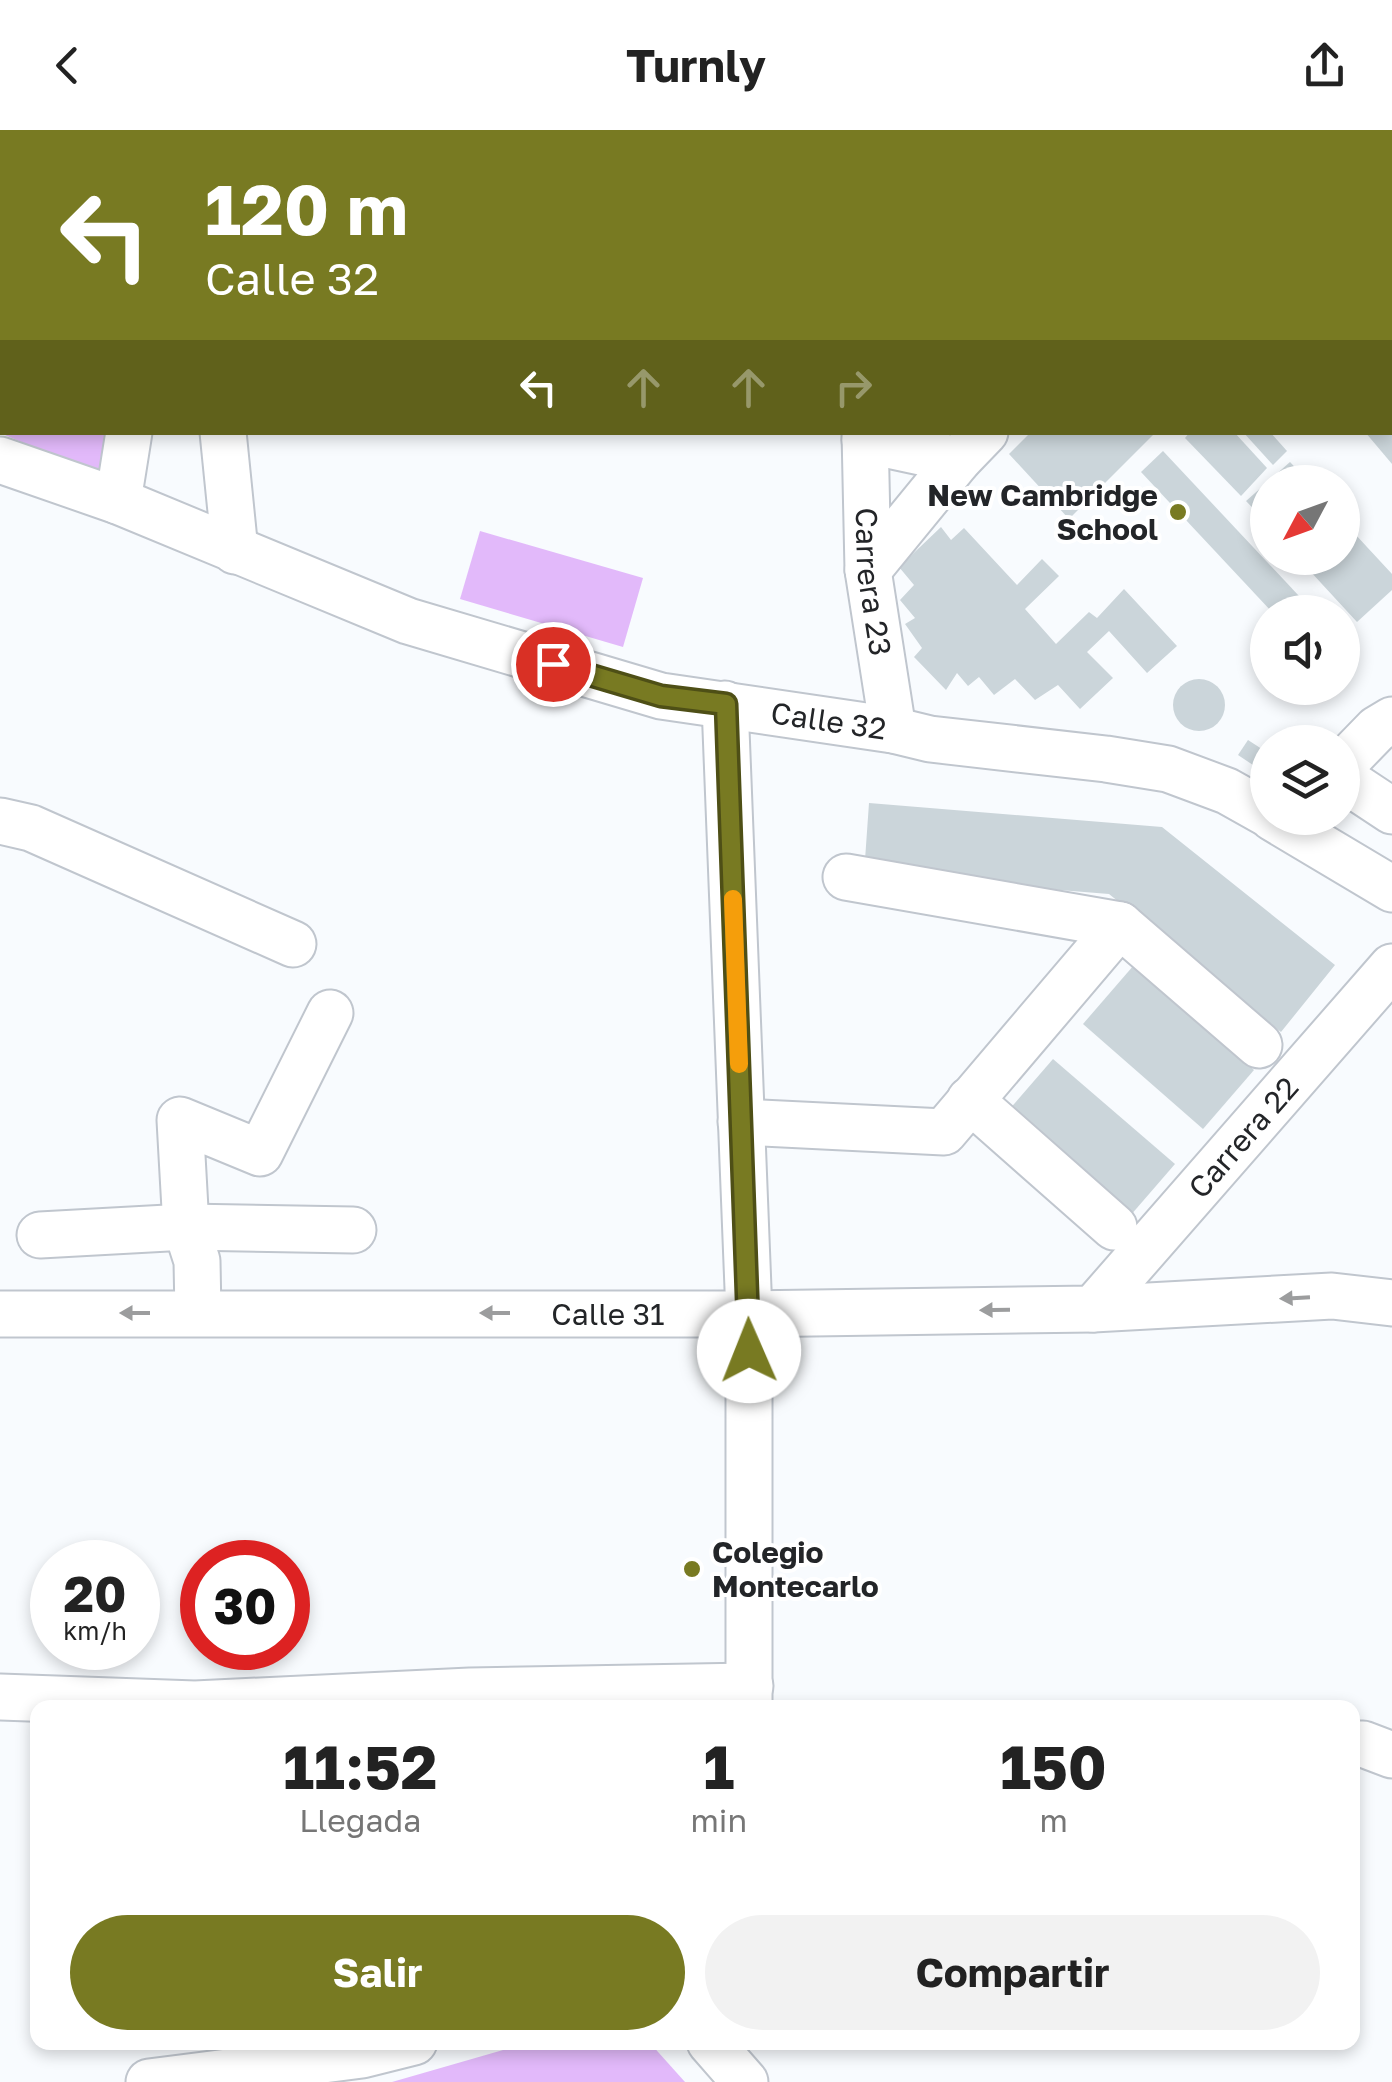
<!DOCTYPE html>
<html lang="es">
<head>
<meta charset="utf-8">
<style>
  body { margin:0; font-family:"Golos Text",sans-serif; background:#f2f2f2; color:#222; height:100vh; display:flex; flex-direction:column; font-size:38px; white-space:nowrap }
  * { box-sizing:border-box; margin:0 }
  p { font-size:32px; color:#767676 }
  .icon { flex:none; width:55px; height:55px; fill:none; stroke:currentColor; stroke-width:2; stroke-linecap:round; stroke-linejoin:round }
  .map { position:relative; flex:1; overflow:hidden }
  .side { position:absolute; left:30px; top:1570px; width:1330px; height:350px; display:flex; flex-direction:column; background:#fff; border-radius:20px; box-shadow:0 5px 15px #0003 }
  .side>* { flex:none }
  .guide { position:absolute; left:0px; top:0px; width:1392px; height:305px; box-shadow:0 5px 15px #0003; background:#787a22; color:#fff; overflow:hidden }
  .needle { width:65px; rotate:229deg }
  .buttons { position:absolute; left:1250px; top:335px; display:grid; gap:20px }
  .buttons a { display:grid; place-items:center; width:110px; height:110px; border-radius:50%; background:#fff; box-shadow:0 5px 15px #0003; font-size:50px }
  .speed { position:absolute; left:30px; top:1410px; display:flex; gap:20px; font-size:50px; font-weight:700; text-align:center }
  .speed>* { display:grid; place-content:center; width:130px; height:130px; border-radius:50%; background:#fff; box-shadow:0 5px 15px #0003; line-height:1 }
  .speed small { font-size:25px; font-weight:400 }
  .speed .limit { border:15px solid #d22; background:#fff; color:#111 }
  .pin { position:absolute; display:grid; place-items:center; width:85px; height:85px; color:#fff; margin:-42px; border:5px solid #fff; border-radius:50%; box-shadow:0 2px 10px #0007 }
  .me { position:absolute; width:110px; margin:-55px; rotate:359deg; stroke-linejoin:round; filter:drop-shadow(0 0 8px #0008) }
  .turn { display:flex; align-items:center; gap:35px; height:210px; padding:0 40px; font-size:45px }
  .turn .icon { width:130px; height:130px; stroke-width:2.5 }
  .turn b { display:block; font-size:70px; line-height:85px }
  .lanes { display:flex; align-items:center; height:95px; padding:0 40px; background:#0003; justify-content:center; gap:50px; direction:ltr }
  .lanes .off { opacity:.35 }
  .eta { display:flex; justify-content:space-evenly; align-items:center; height:170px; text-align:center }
  .eta b { font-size:60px; font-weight:700; line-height:70px }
  .button { display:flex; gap:20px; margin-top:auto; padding:20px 40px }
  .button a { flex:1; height:115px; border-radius:60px; background:#787a22; color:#fff; font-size:40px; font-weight:700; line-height:115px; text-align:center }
  .button a+a { background:#f2f2f2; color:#222 }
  header { display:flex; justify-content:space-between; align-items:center; height:130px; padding:0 40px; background:#fff; font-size:45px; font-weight:700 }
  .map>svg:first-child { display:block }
  .green { fill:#e2b9fa }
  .building { fill:#cbd5da }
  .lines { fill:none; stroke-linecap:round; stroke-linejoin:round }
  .minor-casing { stroke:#c0c6ce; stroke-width:49 }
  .minor { stroke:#fff; stroke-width:45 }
  .oneway { fill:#9c9d9e }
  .route-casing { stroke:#4e4f16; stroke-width:25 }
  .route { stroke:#787a22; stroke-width:18 }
  .slow { stroke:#f59e0b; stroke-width:18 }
  .poi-dot { fill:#787a22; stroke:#fff; stroke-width:4 }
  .labels { text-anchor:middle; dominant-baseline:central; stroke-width:8; stroke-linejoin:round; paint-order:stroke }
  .poi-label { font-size:30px; font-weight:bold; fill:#232528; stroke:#fff; text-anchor:end }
  .street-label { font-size:30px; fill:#232528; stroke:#fff }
</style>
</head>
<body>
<header><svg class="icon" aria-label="back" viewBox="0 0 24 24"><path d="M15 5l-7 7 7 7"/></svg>Turnly<svg class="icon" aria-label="share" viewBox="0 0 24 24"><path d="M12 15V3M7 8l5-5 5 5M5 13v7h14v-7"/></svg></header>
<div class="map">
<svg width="1392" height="1952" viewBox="0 0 1392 1952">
  <rect width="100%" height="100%" fill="#f8fbfe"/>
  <g class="green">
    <polygon points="2,207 2,302 110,303 103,346 0,303 0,214"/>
    <polygon points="480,401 643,448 623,517 460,469"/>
    <polygon points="531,1912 650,1913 685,1952 392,1952"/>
  </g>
  <g class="building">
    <polygon points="1031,302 1156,302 1069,389 1009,324"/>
    <polygon points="1190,302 1234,302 1267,338 1241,366 1185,308"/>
    <polygon points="1243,302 1270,302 1287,321 1273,335"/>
    <polygon points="1365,302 1392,302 1392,334"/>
    <polygon points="1163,321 1314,482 1272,482 1141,342"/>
    <polygon points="1290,332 1309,352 1268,352 1268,394 1246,371"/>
    <polygon points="1342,390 1392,444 1392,460 1357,492 1298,428 1342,428"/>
    <polygon points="941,397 951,410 964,398 1017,455 1042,429 1059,446 1025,479 1056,514 1089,482 1097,488 1124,459 1177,516 1147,543 1109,501 1087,522 1113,548 1080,579 1058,555 1035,570 1015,549 994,565 979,547 968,556 957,543 946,560 914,527 922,518 905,494 915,488 900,470 914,455 899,437"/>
    <circle cx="1199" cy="575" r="26"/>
    <polygon points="1248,610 1268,623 1268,645 1238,625"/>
    <polygon points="869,673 1162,697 1335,835 1281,902 1109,764 864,744"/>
    <polygon points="1134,835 1254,940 1203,999 1083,894"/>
    <polygon points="1053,929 1175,1034 1130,1086 1008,981"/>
  </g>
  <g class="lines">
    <defs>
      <g id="minor">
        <polyline points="75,2 76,0"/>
        <polyline points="918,2 920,0"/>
        <polyline points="1289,2 1291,0"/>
        <polyline points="0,181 2,175"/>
        <polyline points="223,302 235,421"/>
        <path id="s1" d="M865,302L868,440L893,600"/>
        <polyline points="865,310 958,330"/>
        <path id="s2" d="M0,330L118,371L408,491L661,566L893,600L930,609L1106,629L1168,639L1227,661L1268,684"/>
        <polyline points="118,371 129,302"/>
        <polyline points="868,440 958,330 985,302"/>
        <polyline points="725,574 749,1184 749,1578"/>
        <polyline points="1342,635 1377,599 1392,590"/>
        <polyline points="1342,648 1392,681"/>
        <polyline points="1273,688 1392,759"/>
        <polyline points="0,691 31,698 293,814"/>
        <polyline points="846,747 1120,795 1259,915"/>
        <polyline points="970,970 1114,1097"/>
        <polyline points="741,992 944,1002 1120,795"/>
        <polyline points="40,1105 186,1097 353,1100"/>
        <path id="s3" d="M1093,1179L1392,837"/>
        <polyline points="198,1183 197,1131 186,1097 180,990 260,1023 330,883"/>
        <path id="s4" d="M0,1184H749L1093,1179L1332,1166L1392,1173"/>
        <polyline points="0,1567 195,1574 470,1561 750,1556"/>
        <polyline points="1352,1614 1363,1614 1392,1625"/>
        <polyline points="710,1912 745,1952"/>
        <polyline points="149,1952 362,1925 414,1912"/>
      </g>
    </defs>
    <use href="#minor" class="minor-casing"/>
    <use href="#minor" class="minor"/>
  </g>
  <defs><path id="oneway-solid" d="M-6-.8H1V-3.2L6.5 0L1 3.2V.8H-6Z" transform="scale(2.5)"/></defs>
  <g class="oneway">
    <use href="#oneway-solid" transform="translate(1295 1168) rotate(177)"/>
    <use href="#oneway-solid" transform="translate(995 1180) rotate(179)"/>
    <use href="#oneway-solid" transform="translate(135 1183) rotate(180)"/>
    <use href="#oneway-solid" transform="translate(495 1183) rotate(-180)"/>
  </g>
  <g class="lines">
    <defs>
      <polyline id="route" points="553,534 661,566 726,574 749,1221"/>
    </defs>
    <use href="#route" class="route-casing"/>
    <use href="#route" class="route"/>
    <polyline class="slow" points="733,769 739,934"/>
  </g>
  <g class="poi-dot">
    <circle cx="1178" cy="382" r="10"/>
    <circle cx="692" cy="1439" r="10"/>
  </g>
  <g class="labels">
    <g class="poi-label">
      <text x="1158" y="365">New Cambridge<tspan x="1158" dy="34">School</tspan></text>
      <text x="712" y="1422" text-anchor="start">Colegio<tspan x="712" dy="34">Montecarlo</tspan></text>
    </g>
    <g class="street-label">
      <text stroke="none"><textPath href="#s1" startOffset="150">Carrera 23</textPath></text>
      <text stroke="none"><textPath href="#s2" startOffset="872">Calle 32</textPath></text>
      <text stroke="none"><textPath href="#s3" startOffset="228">Carrera 22</textPath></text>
      <text stroke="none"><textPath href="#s4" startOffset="608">Calle 31</textPath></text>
    </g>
  </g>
</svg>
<div class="buttons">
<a><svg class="needle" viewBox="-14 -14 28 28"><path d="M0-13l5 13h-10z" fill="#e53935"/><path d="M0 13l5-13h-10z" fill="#767676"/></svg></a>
<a><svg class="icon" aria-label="sound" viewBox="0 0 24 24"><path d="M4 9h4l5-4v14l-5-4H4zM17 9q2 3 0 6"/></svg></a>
<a><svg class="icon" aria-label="layers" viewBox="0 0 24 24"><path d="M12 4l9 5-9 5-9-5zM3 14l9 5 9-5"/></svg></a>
</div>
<div class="speed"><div>20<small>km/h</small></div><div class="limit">30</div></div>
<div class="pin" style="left:553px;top:534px;background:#d93025"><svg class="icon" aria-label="arrive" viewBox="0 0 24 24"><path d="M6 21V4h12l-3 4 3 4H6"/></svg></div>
<svg class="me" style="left:749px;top:1221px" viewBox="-20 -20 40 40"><circle r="19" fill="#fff"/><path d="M0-13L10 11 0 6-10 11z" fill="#787a22"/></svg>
<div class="guide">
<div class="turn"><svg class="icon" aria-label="left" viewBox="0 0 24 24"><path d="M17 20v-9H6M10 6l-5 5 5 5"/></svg><div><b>120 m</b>Calle 32</div></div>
<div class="lanes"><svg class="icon" aria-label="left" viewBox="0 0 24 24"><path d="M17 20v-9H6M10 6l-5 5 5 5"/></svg><svg class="icon off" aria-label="ahead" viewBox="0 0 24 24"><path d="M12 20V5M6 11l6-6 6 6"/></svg><svg class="icon off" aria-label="ahead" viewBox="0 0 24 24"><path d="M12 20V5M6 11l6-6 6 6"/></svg><svg class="icon off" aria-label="right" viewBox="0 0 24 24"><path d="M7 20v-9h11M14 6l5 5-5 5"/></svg></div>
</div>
<section class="side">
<div class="eta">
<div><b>11:52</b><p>Llegada</p></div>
<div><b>1</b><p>min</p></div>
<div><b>150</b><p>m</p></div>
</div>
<div class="button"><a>Salir</a><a>Compartir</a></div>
</section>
</div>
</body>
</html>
